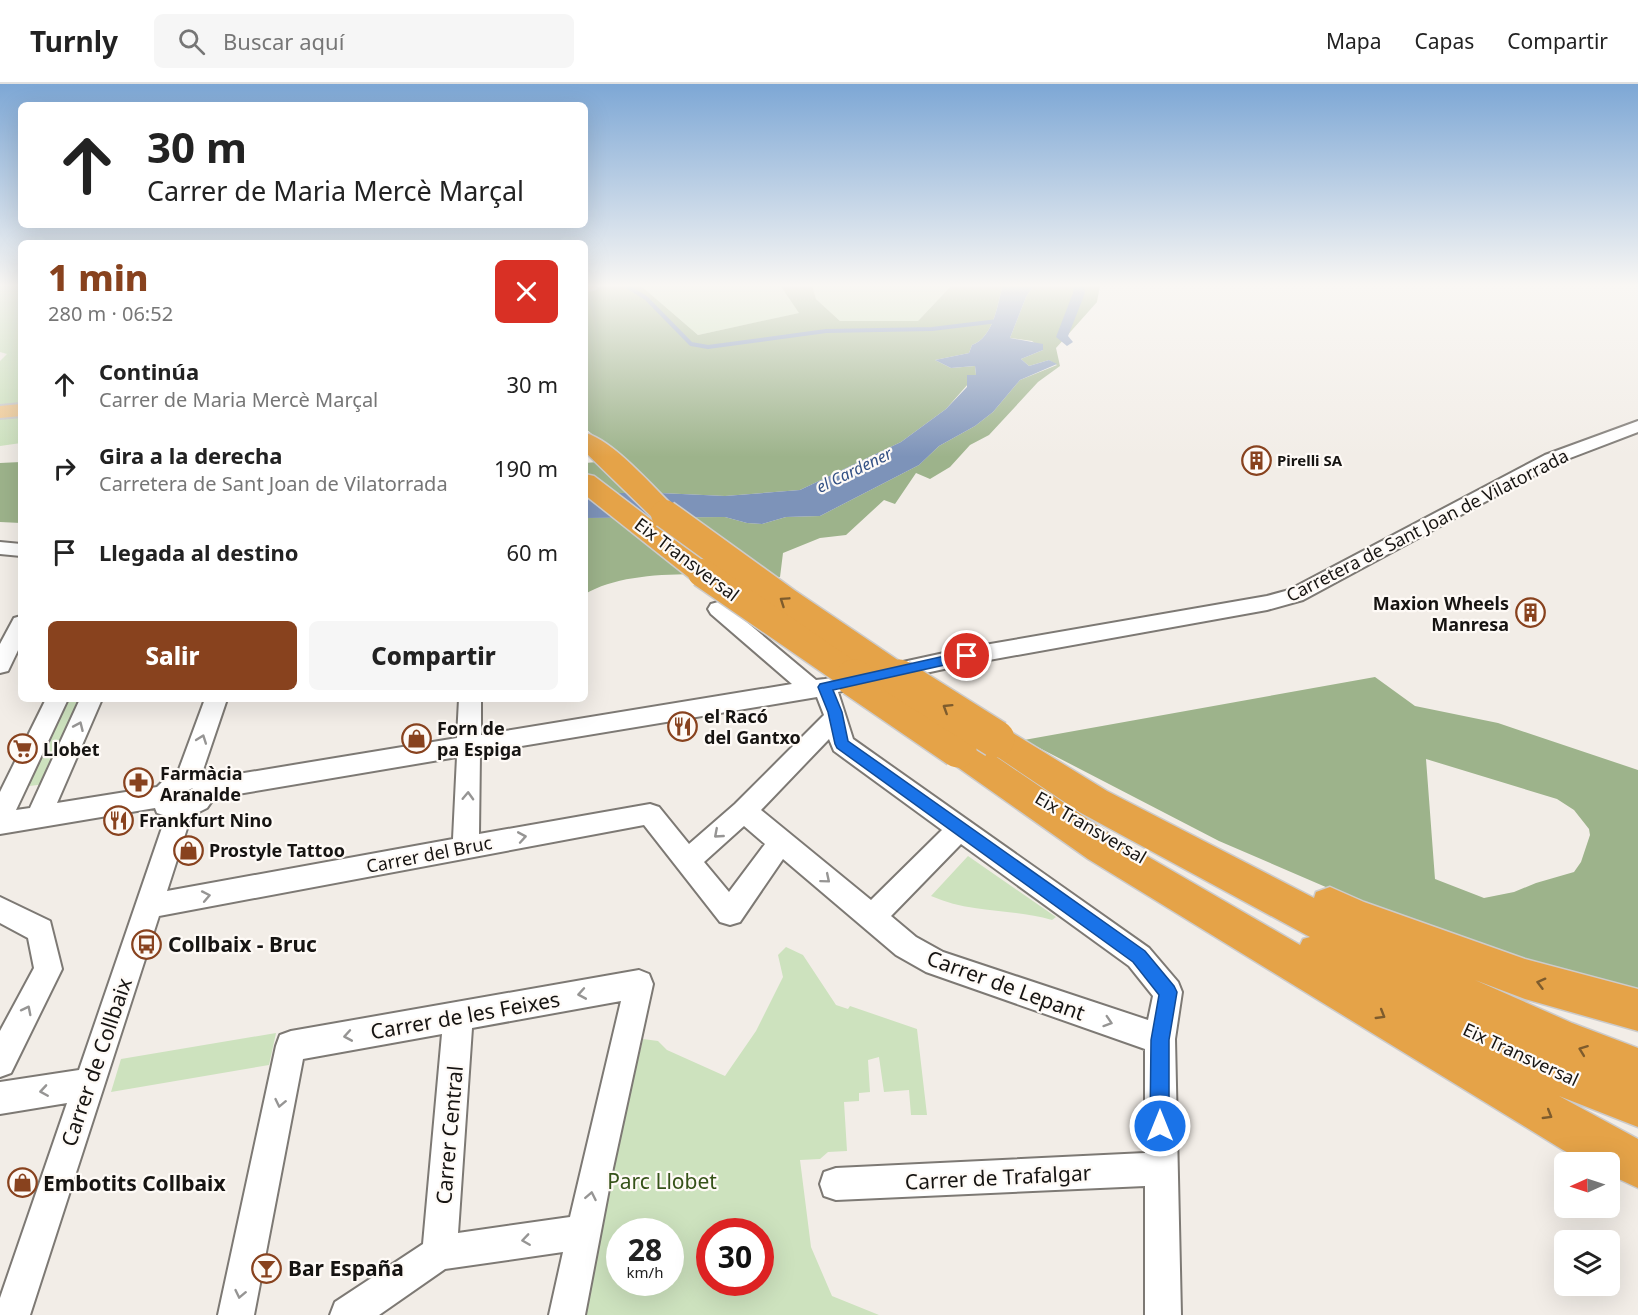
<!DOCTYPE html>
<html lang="es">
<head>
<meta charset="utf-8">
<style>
  body { margin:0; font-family:"Noto Sans",sans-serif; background:#f6f6f6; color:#222; height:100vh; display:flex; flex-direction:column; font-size:22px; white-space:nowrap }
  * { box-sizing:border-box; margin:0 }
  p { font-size:20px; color:#767676 }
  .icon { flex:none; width:33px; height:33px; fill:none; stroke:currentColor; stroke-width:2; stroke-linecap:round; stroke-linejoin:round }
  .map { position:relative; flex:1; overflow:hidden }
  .drawer { position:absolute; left:18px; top:156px; width:570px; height:462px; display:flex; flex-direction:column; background:#fff; border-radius:9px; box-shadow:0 6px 24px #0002 }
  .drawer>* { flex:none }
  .guide { position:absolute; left:18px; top:18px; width:570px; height:126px; border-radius:9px; box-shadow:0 6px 24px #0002; background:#fff; color:#222; overflow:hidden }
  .needle { width:39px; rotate:267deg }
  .tools { position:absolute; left:1554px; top:1068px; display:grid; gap:12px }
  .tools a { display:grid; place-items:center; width:66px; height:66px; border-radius:9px; background:#fff; box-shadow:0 6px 24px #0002; font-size:30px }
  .speed { position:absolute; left:606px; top:1134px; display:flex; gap:12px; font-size:30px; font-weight:700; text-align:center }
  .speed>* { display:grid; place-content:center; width:78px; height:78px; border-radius:50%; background:#fff; box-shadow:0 6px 24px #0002; line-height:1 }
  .speed small { font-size:15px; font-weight:400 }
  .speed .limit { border:9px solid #d22; background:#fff; color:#111 }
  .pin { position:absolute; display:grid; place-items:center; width:51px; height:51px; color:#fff; margin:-26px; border:3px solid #fff; border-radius:50%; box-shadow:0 2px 6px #0007 }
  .me { position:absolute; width:66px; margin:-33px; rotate:0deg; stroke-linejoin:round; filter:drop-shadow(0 0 4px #0008) }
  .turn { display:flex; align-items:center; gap:21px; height:126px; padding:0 30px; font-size:27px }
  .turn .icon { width:78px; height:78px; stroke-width:2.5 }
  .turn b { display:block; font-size:42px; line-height:51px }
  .round { display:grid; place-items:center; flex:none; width:63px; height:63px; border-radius:9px; background:#f6f6f6 }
  .head { display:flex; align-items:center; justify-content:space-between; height:102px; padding:0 30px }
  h1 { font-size:36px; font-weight:800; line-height:45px; color:#88421e }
  .primary-button { display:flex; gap:12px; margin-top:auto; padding:12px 30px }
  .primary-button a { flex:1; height:69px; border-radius:9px; background:#88421e; color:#fff; font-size:24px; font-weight:800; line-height:69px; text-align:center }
  .primary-button a+a { background:#f6f6f6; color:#222 }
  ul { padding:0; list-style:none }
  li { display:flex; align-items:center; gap:18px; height:84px; padding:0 30px }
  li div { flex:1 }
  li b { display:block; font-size:22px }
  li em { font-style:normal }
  header { display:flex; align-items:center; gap:36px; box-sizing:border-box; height:84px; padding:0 30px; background:#fff; border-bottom:2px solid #e0e0e0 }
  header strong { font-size:28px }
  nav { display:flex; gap:33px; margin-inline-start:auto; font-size:21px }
  .search { width:420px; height:54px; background:#f6f6f6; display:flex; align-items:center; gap:15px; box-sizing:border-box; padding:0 21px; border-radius:9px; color:#767676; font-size:22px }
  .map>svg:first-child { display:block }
  .green { fill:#cde2be; fill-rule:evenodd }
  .forest { fill:#9db38b; fill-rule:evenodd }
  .water { fill:#7d93b9 }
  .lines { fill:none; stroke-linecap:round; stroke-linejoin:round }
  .stream { stroke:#7d93b9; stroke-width:4 }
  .canal { fill:#7d93b9; fill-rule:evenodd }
  .minor-casing { stroke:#7d7974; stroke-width:4 }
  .major-casing { stroke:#cccbcb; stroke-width:4 }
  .highway-casing { stroke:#cccbcb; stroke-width:3 }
  .minor { fill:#fff; fill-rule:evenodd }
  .major { fill:#efc891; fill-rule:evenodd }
  .highway { fill:#e5a348; fill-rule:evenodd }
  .highway-bridge-far1-casing { stroke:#cccbcb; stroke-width:31; stroke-linecap:butt }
  .highway-bridge-casing { stroke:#cccbcb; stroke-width:40; stroke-linecap:butt }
  .highway-bridge-far1 { stroke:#e5a348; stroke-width:28 }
  .highway-bridge { stroke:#e5a348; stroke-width:37 }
  .oneway { stroke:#7e5c2d }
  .oneway2 { stroke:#969594 }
  .route { fill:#1a73e8; stroke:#114b97; stroke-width:1.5 }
  .labels { text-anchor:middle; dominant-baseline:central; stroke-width:4.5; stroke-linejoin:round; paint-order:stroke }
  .far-poi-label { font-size:15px; font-weight:bold; fill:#161412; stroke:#fefaf6; text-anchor:start }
  .far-water-label { font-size:16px; font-style:italic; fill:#345185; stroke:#fefaf6 }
  .street-label { font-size:18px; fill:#161412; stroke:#fefaf6 }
  .poi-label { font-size:18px; font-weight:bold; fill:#161412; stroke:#fefaf6; text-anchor:start }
  .near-poi-label { font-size:21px; font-weight:bold; fill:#161412; stroke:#fefaf6; text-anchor:start }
  .near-street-label { font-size:21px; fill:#161412; stroke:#fefaf6 }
  .near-park-label { font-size:21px; fill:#355218; stroke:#fefaf6 }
</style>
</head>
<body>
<header>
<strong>Turnly</strong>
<div class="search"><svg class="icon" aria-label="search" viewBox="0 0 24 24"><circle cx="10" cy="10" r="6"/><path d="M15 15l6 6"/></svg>Buscar aquí</div>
<nav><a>Mapa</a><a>Capas</a><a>Compartir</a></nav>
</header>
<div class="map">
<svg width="1638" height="1231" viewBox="0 0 1638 1231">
  <rect width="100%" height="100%" fill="#f2ede7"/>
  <g class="green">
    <polygon points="0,201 21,201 21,359 0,362 0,277 7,270 0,268"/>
    <polygon points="640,201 780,201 800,229 698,251"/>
    <polygon points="812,201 952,201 918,237 840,237 816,215"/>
    <polygon points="64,615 84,615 45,700 22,703"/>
    <path d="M968,772L1056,833L1052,836C1010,824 972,830 931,812Z"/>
    <path d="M786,863L803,871L836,921L848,925L850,922L917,945L927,1031H911L909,1006L884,1008L879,973L868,976L870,1008L859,1009V1017L844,1018L847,1067L828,1068L820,1075L800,1076L811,1163L832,1212L879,1231H575L643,955L658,957L667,966L725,992L756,947L783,893L778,871ZM620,1148H670V1198H620ZM710,1148H760V1198H710Z"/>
    <polygon points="276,949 269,981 111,1008 121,975"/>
  </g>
  <g class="forest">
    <path d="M608,201H640L698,251L799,229L780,201H812L816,215L840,237H918L952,201H1003C997,221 994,253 972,261L969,269L935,276L951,284L975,282L976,291L946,325L901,358L800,406L725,412L660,409H585V379L622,376L585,344V206Z"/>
    <path d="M1034,201H1100L1097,218L1056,264L1060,282L1038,298L989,351L970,361L950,383L930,395L916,389L895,420L884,416L846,451L820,454L783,469L780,493C724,492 633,481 585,510V434L725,433L747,439L762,440L786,433L820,432L919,381L939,362L975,342L993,328L1020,296L1057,281L1049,276L1029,282L1021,275L1043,266L1032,257L1010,254L1026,213Z"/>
    <polygon points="1017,276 1025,283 984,291 983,281"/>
    <polygon points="21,378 21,439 0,438 0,379"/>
    <path d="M1375,593L1415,622L1498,639L1638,686V912L1533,885L1349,813L1219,757L1024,656ZM1426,675L1557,715L1574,726L1589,745L1590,751L1581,778L1574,788L1536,799L1514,808L1484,814L1435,795Z"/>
  </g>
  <path class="water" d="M1003,201H1034L1026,213L1010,254L1043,260V266L1021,275L1029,282L1049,276L1057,280L1020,296L993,328L975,342L939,362L919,381L820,432L786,433L762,440L747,439L725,433L585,434V409H660L725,412L800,406L901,358L946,325L967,303V291H976L975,282L951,284L935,276L969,269L972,261C994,253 997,221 1003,201Z"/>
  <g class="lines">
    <polyline class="stream" points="628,203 646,214 691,260 708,263 826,247 932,245 998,237"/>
    <polygon class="canal" points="1074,201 1084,201 1085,209 1068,252 1073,258 1067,262 1056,253 1073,209"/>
    <defs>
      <g id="minor">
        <path d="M1638,337V348L1557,379L1303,516L1267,526L967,580L838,608L853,655L1149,864L1178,898L1182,908L1175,955L1181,1231H1145V1102L836,1116L824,1112L820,1100L824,1088L836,1084L1145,1069V965L926,888L896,871L783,775L740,838L730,841L720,838L644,741L159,832L30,1231H0V1214L67,1019L0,1030V998L79,986L166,732L157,729L155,724L0,750V708L46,615H68L16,726L30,724L80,615H102L57,719L157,703L166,694L178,688L205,615H227L203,686L210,688L214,694L457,654L459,615H481V651L792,600L711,530L708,525L711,520L718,518L725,520L816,596L825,595L967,564L1267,512L1289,506L1545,371ZM817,613L824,631L735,720L689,760L659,723L650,720L479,750L480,669ZM829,655L834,667L942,746L871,816L761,726ZM457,673L453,755L167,807L191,732L207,724L214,714ZM193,704L184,713L177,714L183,708ZM744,742L765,760L729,808L704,778ZM961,760L1129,882L1153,912L1148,936L943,868L916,853L891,832Z"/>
        <polygon points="0,458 21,460 21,472 0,470"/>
        <polygon points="21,532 21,560 8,587 0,589 0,560 14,534"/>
        <polygon points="0,813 50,837 62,885 11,989 0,993 0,947 34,884 28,854 0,839"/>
        <path d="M639,886L649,890L653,900L613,1084L585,1231H549L563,1168L445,1185L379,1231H330L335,1218L423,1160L442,950L303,975L254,1231H218L276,962L280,951L291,947ZM621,917L570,1133L458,1149L472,944Z"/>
      </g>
      <g id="major">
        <polygon points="585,201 597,201 594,205 585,206"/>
        <polygon points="21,320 21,332 0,334 0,322"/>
      </g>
      <g id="highway">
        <path d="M585,349C612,355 654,404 675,424L679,430L675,436L665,438L655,436L585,368Z"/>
        <polygon points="585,390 594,392 712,482 717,489 712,496 702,499 692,496 585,411"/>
        <polygon points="996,642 1008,646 1107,707 1314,814 1316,808 1330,803 1364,818 1525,875 1638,905 1638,947 1525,915 1475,896 1572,939 1638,964 1638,1043 1559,1012 1638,1055 1638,1104 1610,1091 1610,1078 1586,1078 1563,1066 1088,775 946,675 941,665 946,655 958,651 970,655 1114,753 1300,861 1303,855 1310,853 1081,729 984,664 979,655 984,646"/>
      </g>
    </defs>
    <use href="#minor" class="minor-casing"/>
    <use href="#major" class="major-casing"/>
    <use href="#highway" class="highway-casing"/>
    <use href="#minor" class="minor"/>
    <use href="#major" class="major"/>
    <use href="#highway" class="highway"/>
    <defs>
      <g id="highway-bridge-far1">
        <polyline points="665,430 787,518 901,595"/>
        <polyline points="702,489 856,595"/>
      </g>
      <g id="highway-bridge">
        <polyline points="854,594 958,665"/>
        <polyline points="899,594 996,655"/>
      </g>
    </defs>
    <use href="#highway-bridge-far1" class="highway-bridge-far1-casing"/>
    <use href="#highway-bridge" class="highway-bridge-casing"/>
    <use href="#highway-bridge-far1" class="highway-bridge-far1"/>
    <use href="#highway-bridge" class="highway-bridge"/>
  </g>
  <defs><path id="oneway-chevron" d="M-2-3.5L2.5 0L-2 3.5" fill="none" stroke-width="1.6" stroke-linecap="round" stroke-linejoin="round" transform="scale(1.5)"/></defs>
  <g class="oneway">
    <use href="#oneway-chevron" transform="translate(784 517) rotate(-146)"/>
    <use href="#oneway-chevron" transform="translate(947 624) rotate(-148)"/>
    <use href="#oneway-chevron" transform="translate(1541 899) rotate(-165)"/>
    <use href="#oneway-chevron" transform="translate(1381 931) rotate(31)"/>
    <use href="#oneway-chevron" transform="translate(1583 966) rotate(-159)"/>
    <use href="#oneway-chevron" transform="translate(1548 1031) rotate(31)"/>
  </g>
  <g class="oneway2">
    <use href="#oneway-chevron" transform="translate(79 642) rotate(-66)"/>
    <use href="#oneway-chevron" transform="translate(202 655) rotate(-70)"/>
    <use href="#oneway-chevron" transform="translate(468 712) rotate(-88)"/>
    <use href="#oneway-chevron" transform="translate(718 750) rotate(139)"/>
    <use href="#oneway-chevron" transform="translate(522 753) rotate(-10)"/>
    <use href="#oneway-chevron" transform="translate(826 795) rotate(40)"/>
    <use href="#oneway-chevron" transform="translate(206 812) rotate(-11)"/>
    <use href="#oneway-chevron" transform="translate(582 910) rotate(170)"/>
    <use href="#oneway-chevron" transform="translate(27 926) rotate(-63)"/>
    <use href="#oneway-chevron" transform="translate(1108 938) rotate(18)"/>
    <use href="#oneway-chevron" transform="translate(348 952) rotate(170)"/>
    <use href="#oneway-chevron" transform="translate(44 1007) rotate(171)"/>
    <use href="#oneway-chevron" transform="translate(280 1019) rotate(102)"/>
    <use href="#oneway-chevron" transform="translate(591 1112) rotate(-79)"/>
    <use href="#oneway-chevron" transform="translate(526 1156) rotate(172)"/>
    <use href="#oneway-chevron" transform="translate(240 1210) rotate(102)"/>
  </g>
  <linearGradient id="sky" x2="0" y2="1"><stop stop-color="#7da7d5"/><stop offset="0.54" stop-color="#f9f7f4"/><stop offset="1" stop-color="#f9f7f4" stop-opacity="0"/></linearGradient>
  <rect width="1638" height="373" fill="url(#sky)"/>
  <polygon class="route" points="967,567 971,568 973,572 971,575 833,606 842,628 848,657 1145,867 1174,902 1177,908 1169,956 1169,1042 1167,1049 1160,1051 1153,1049 1150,1042 1151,956 1159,911 1133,878 837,664 835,660 828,628 818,603 820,600"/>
  <defs>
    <symbol id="building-ring" viewBox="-11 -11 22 22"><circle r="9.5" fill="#fefaf6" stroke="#88421e" stroke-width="1.5"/><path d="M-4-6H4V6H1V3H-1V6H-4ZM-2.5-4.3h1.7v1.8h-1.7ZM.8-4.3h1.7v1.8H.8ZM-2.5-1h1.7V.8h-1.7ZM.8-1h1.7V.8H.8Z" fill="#88421e"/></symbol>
    <symbol id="restaurant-ring" viewBox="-11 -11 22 22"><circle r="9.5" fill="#fefaf6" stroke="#88421e" stroke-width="1.5"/><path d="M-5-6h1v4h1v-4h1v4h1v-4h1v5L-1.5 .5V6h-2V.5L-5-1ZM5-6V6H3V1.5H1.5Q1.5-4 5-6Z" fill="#88421e"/></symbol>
    <symbol id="shop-ring" viewBox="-11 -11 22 22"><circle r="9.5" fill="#fefaf6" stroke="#88421e" stroke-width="1.5"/><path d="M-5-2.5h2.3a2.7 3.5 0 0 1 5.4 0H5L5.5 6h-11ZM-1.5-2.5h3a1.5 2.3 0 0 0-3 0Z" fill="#88421e"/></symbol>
    <symbol id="supermarket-ring" viewBox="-11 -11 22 22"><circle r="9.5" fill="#fefaf6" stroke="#88421e" stroke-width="1.5"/><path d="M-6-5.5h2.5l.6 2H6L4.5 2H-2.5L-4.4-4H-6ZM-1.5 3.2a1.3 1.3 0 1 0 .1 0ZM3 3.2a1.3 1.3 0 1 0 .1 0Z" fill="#88421e"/></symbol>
    <symbol id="pharmacy-ring" viewBox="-11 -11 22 22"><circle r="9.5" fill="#fefaf6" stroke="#88421e" stroke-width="1.5"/><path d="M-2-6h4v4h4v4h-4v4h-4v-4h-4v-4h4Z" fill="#88421e"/></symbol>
    <symbol id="bus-ring" viewBox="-11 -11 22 22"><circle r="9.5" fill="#fefaf6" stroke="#88421e" stroke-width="1.5"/><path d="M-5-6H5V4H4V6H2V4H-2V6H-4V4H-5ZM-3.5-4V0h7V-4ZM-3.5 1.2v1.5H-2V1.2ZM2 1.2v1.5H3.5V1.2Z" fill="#88421e"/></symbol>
    <symbol id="bar-ring" viewBox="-11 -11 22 22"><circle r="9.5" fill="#fefaf6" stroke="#88421e" stroke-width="1.5"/><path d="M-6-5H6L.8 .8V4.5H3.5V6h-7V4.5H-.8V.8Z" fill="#88421e"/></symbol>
  </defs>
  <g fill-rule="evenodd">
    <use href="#building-ring" x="1240" y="360" width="33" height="33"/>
    <use href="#building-ring" x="1514" y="512" width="33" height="33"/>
    <use href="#restaurant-ring" x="666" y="626" width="33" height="33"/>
    <use href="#shop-ring" x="400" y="638" width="33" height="33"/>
    <use href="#supermarket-ring" x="6" y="648" width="33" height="33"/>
    <use href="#pharmacy-ring" x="122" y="682" width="33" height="33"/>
    <use href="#restaurant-ring" x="102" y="720" width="33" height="33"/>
    <use href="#shop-ring" x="172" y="750" width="33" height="33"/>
    <use href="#bus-ring" x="130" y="844" width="33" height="33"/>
    <use href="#shop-ring" x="6" y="1082" width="33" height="33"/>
    <use href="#bar-ring" x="250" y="1168" width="33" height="33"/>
  </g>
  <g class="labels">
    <g class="far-poi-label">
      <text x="1277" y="376">Pirelli SA</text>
    </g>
    <g class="far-water-label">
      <text transform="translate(854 386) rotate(-26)">el Cardener</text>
    </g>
    <g class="street-label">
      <text transform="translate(1427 441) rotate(-27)">Carretera de Sant Joan de Vilatorrada</text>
      <text transform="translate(687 475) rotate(37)">Eix Transversal</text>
      <text transform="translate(1091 743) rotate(30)">Eix Transversal</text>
      <text transform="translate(429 770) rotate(-11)">Carrer del Bruc</text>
      <text transform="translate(1521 970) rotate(25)">Eix Transversal</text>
    </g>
    <g class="poi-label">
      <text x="1509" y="519" text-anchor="end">Maxion Wheels<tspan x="1509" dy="21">Manresa</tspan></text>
      <text x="704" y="632">el Racó<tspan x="704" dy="21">del Gantxo</tspan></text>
      <text x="437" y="644">Forn de<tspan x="437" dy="21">pa Espiga</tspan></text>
      <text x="43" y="665">Llobet</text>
      <text x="160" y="689">Farmàcia<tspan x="160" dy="21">Aranalde</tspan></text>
      <text x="139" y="736">Frankfurt Nino</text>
      <text x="209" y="766">Prostyle Tattoo</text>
    </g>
    <g class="near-poi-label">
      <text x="168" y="860">Collbaix - Bruc</text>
      <text x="43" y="1099">Embotits Collbaix</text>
      <text x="288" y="1184">Bar España</text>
    </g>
    <g class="near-street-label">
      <text transform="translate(1006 901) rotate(20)">Carrer de Lepant</text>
      <text transform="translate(465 931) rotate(-10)">Carrer de les Feixes</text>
      <text transform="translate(96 978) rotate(-71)">Carrer de Collbaix</text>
      <text transform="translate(449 1051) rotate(-85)">Carrer Central</text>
      <text transform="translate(998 1093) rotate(-3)">Carrer de Trafalgar</text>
    </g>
    <g class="near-park-label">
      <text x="662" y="1097">Parc Llobet</text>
    </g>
  </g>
</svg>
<div class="tools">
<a><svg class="needle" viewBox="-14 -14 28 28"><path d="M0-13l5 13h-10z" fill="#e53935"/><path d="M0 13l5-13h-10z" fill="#767676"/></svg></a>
<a><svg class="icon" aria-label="layers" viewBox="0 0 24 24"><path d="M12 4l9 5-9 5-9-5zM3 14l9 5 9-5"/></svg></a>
</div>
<div class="speed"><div>28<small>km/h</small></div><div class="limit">30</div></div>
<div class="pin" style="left:967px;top:572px;background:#d93025"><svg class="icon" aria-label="arrive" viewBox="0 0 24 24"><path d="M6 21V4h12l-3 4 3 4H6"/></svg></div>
<svg class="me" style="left:1160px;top:1042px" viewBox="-20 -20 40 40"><circle r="17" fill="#1a73e8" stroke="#fff" stroke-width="3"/><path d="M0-11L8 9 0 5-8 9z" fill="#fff"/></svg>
<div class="guide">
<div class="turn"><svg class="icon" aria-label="ahead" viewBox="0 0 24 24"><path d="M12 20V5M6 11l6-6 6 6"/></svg><div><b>30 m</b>Carrer de Maria Mercè Marçal</div></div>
</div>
<section class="drawer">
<div class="head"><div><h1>1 min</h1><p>280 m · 06:52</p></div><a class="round" style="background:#d93025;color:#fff"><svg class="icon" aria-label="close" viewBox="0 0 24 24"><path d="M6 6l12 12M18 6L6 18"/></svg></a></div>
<ul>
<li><svg class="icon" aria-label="ahead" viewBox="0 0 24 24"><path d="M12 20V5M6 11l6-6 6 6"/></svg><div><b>Continúa</b><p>Carrer de Maria Mercè Marçal</p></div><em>30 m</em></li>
<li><svg class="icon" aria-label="right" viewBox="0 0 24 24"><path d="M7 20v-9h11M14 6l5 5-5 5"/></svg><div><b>Gira a la derecha</b><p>Carretera de Sant Joan de Vilatorrada</p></div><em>190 m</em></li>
<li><svg class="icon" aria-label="arrive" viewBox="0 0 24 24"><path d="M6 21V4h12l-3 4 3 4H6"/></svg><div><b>Llegada al destino</b></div><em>60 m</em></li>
</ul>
<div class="primary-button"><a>Salir</a><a>Compartir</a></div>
</section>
</div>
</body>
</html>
